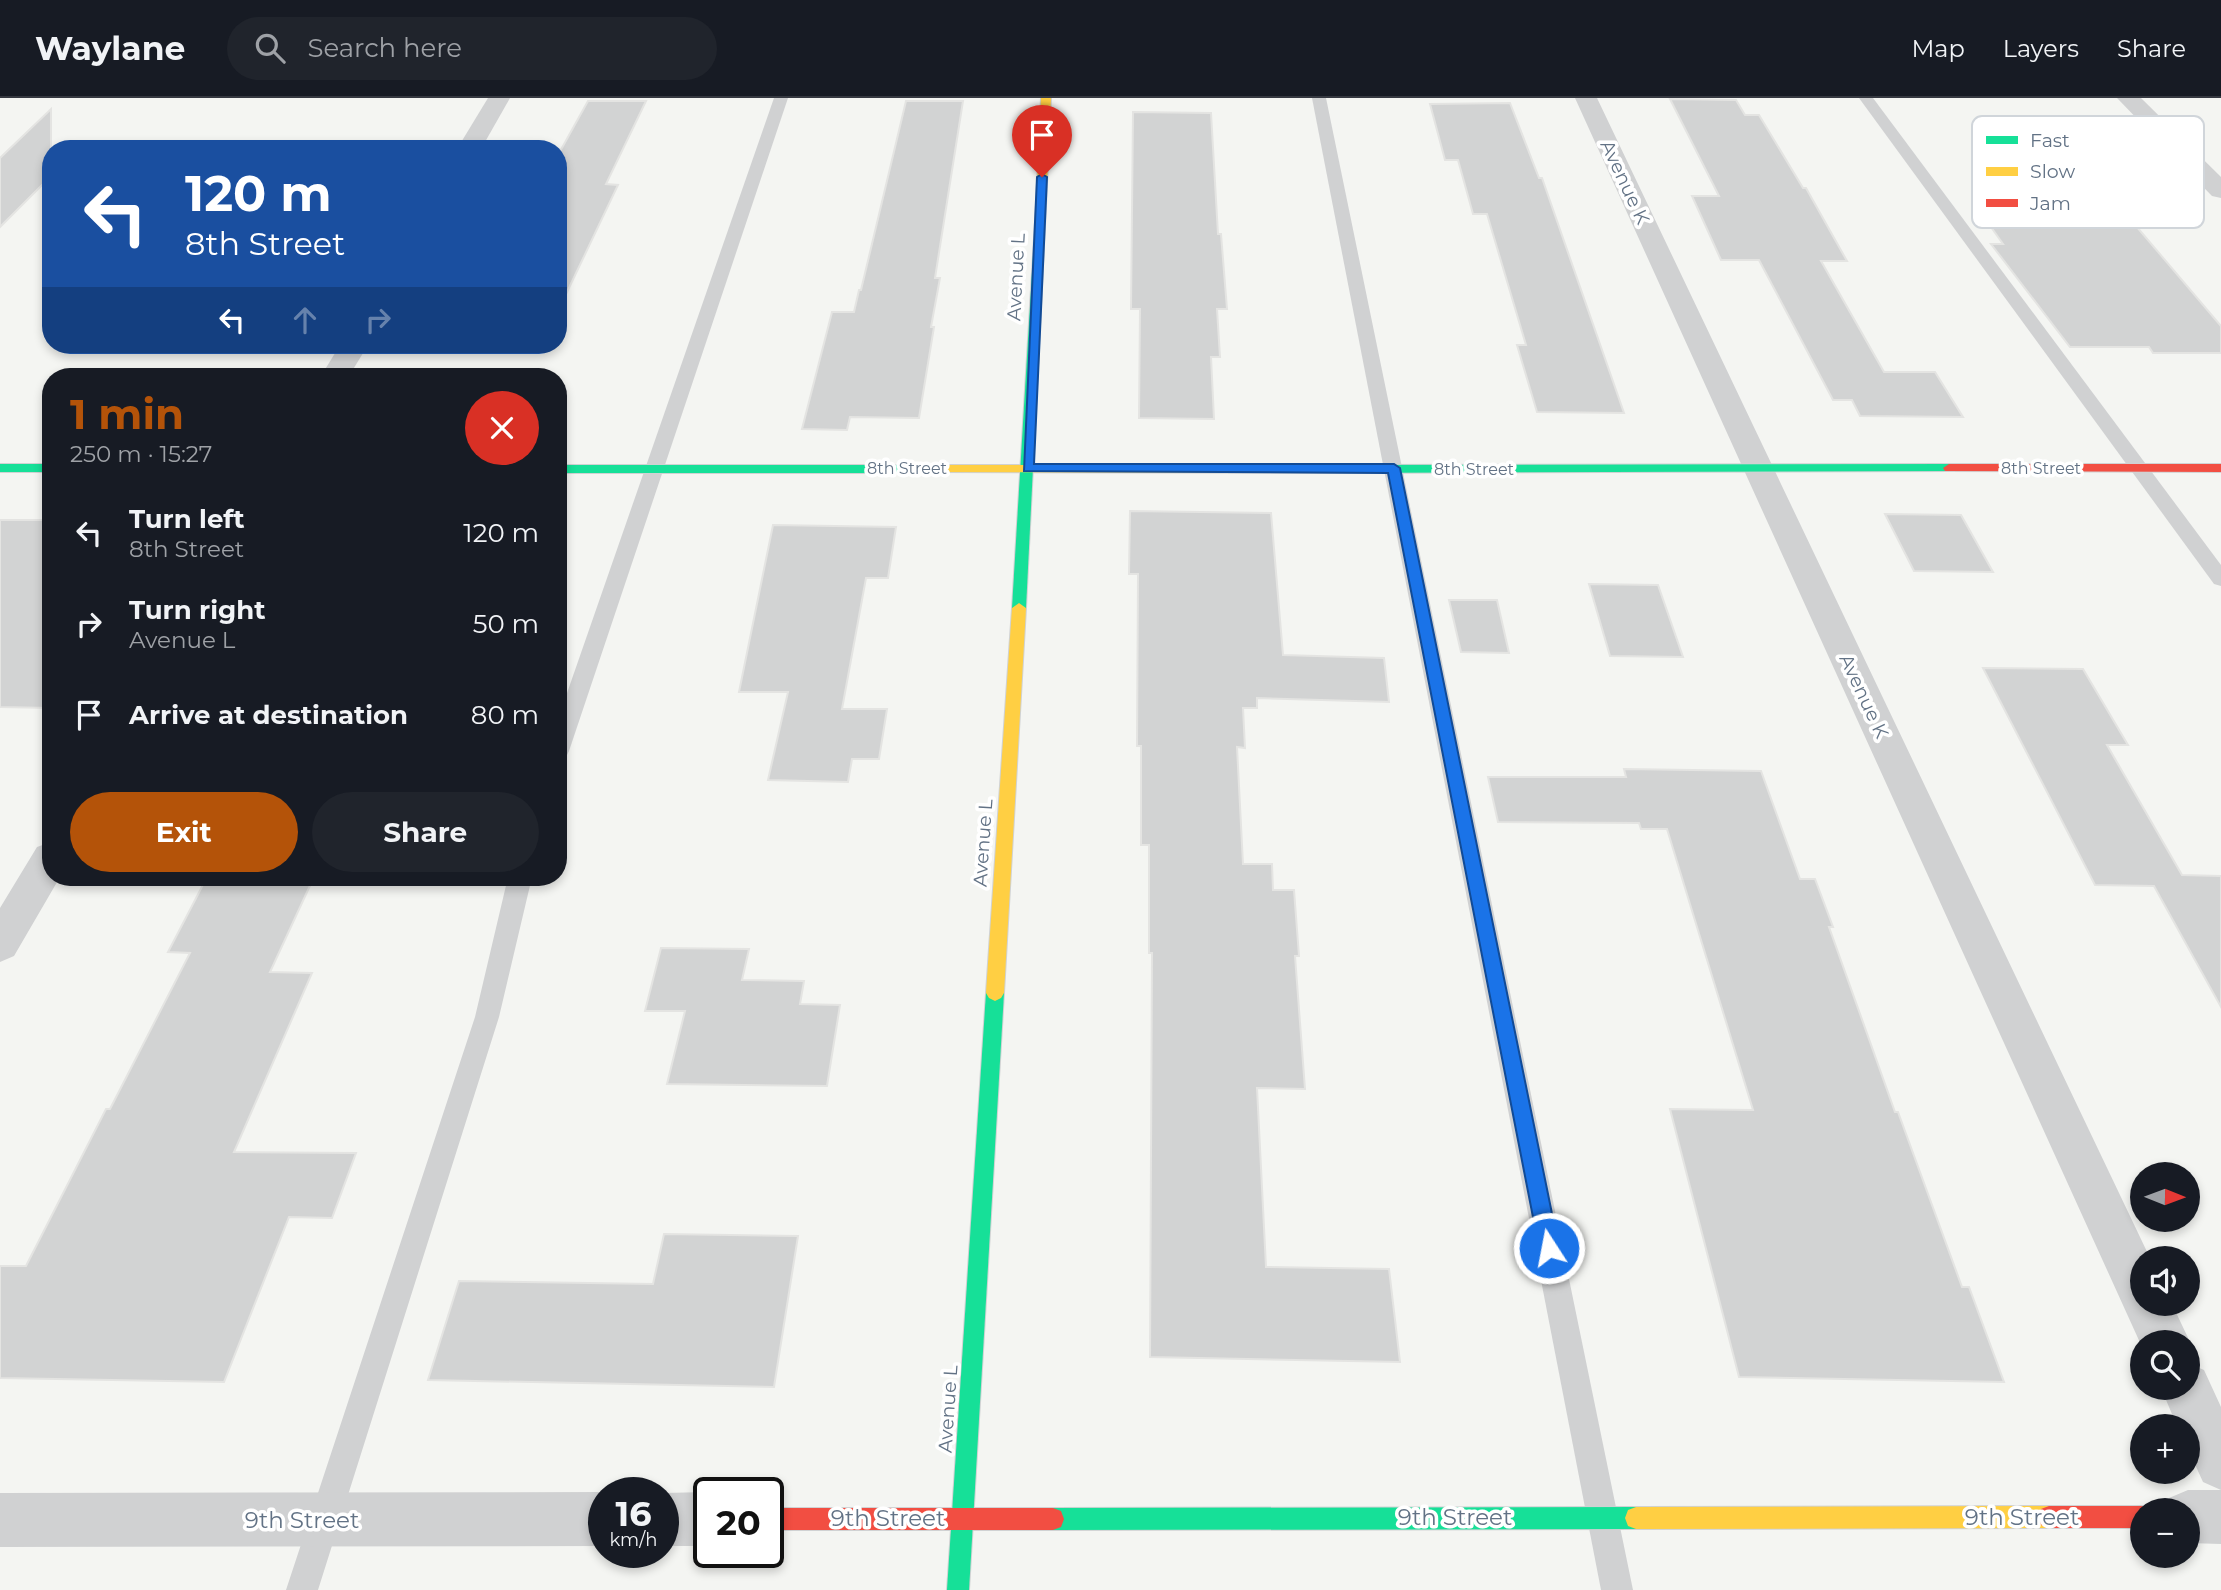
<!DOCTYPE html>
<html lang="en">
<head>
<meta charset="utf-8">
<style>
  body { margin:0; font-family:Montserrat,sans-serif; background:#20242c; color:#f1f3f6; height:100vh; display:flex; flex-direction:column; font-size:26px; white-space:nowrap }
  * { box-sizing:border-box; margin:0 }
  p { font-size:23px; color:#9ea1a6 }
  .icon { flex:none; width:38px; height:38px; fill:none; stroke:currentColor; stroke-width:2; stroke-linecap:round; stroke-linejoin:round }
  .map { position:relative; flex:1; overflow:hidden }
  .drawer { position:absolute; left:42px; top:270px; width:525px; height:518px; display:flex; flex-direction:column; background:#171b24; border-radius:28px; box-shadow:0 4px 10px #0003 }
  .drawer>* { flex:none }
  .top-card { position:absolute; left:42px; top:42px; width:525px; height:214px; border-radius:28px; box-shadow:0 4px 10px #0003; background:#1a4fa0; color:#fff; overflow:hidden }
  .needle { width:46px; rotate:91deg }
  .controls { position:absolute; left:2130px; top:1064px; display:grid; gap:14px }
  .controls a { display:grid; place-items:center; width:70px; height:70px; border-radius:50%; background:#171b24; box-shadow:0 4px 10px #0003; font-size:35px }
  .speed { position:absolute; left:588px; top:1379px; display:flex; gap:14px; font-size:35px; font-weight:700; text-align:center }
  .speed>* { display:grid; place-content:center; width:91px; height:91px; border-radius:50%; background:#171b24; box-shadow:0 4px 10px #0003; line-height:1 }
  .speed small { font-size:18px; font-weight:400 }
  .speed .limit { border:4px solid #111; border-radius:10px; background:#fff; color:#111 }
  .pin { position:absolute; display:grid; place-items:center; width:60px; height:60px; color:#fff; margin:-72px -30px; border-radius:50% 50% 50% 0; rotate:-45deg; box-shadow:0 0 7px #0007 }
  .pin .icon { rotate:45deg }
  .me { position:absolute; width:77px; margin:-38px; rotate:349deg; stroke-linejoin:round; filter:drop-shadow(0 0 5px #0008) }
  .turn { display:flex; align-items:center; gap:24px; height:147px; padding:0 28px; font-size:32px }
  .turn .icon { width:91px; height:91px; stroke-width:2.5 }
  .turn b { display:block; font-size:49px; line-height:60px }
  .lanes { display:flex; align-items:center; height:66px; padding:0 28px; background:#0003; justify-content:center; gap:35px; direction:ltr }
  .lanes .off { opacity:.35 }
  .round { display:grid; place-items:center; flex:none; width:74px; height:74px; border-radius:37px; background:#20242c }
  .head { display:flex; align-items:center; justify-content:space-between; height:119px; padding:0 28px }
  h1 { font-size:42px; font-weight:700; line-height:52px; color:#b45309 }
  .action { display:flex; gap:14px; margin-top:auto; padding:14px 28px }
  .action a { flex:1; height:80px; border-radius:42px; background:#b45309; color:#fff; font-size:28px; font-weight:700; line-height:80px; text-align:center }
  .action a+a { background:#20242c; color:#f1f3f6 }
  ul { padding:0; list-style:none }
  li { display:flex; align-items:center; gap:21px; height:91px; padding:0 28px }
  li div { flex:1 }
  li b { display:block; font-size:26px }
  li em { font-style:normal }
  header { display:flex; align-items:center; gap:42px; box-sizing:border-box; height:98px; padding:0 35px; background:#171b24; border-bottom:2px solid #363941 }
  header strong { font-size:33px }
  nav { display:flex; gap:38px; margin-inline-start:auto; font-size:24px }
  .search { width:490px; height:63px; background:#20242c; display:flex; align-items:center; gap:18px; box-sizing:border-box; padding:0 24px; border-radius:38px; color:#9ea1a6; font-size:26px }
  .map>svg:first-child { display:block }
  .building { fill:#d2d3d3; stroke:#e4e4e2; stroke-width:2 }
  .lines { fill:none; stroke-linecap:round; stroke-linejoin:round }
  .fast-casing { stroke:#d0d2d3; stroke-width:2 }
  .slow-casing { stroke:#d0d2d3; stroke-width:2 }
  .jam-casing { stroke:#d0d2d3; stroke-width:2 }
  .lane { fill:#d0d1d2; fill-rule:evenodd }
  .street { fill:#d0d1d2; fill-rule:evenodd }
  .fast { fill:#16e098; fill-rule:evenodd }
  .slow { fill:#ffcf43; fill-rule:evenodd }
  .jam { fill:#f24e42; fill-rule:evenodd }
  .route { fill:#1a73e8; stroke:#114b97; stroke-width:2 }
  .labels { text-anchor:middle; dominant-baseline:central; stroke-width:7; stroke-linejoin:round; paint-order:stroke }
  .far-street-label { font-size:16px; fill:#627285; stroke:#fff }
  .street-label { font-size:19px; fill:#627285; stroke:#fff }
  .near-street-label { font-size:23px; fill:#627285; stroke:#fff }
  .key { fill:#fff; stroke:#d0d5da; stroke-width:2 }
  .key-label { font-size:19px; fill:#627285 }
</style>
</head>
<body>
<header>
<strong>Waylane</strong>
<div class="search"><svg class="icon" aria-label="search" viewBox="0 0 24 24"><circle cx="10" cy="10" r="6"/><path d="M15 15l6 6"/></svg>Search here</div>
<nav><a>Map</a><a>Layers</a><a>Share</a></nav>
</header>
<div class="map">
<svg width="2221" height="1492" viewBox="0 0 2221 1492">
  <rect width="100%" height="100%" fill="#f4f5f2"/>
  <g class="building">
    <polygon points="1670,1 1736,2 1745,17 1759,17 1803,90 1806,90 1847,163 1821,163 1884,274 1935,274 1963,319 1860,318 1852,302 1833,302 1759,162 1721,162 1692,98 1719,98"/>
    <polygon points="588,3 646,3 606,86 618,87 558,213 558,57"/>
    <polygon points="906,3 963,3 935,180 940,180 931,229 934,229 919,320 850,319 847,332 802,331 832,214 854,214 859,192 861,192"/>
    <polygon points="1510,5 1539,80 1542,80 1624,315 1537,314 1517,247 1526,247 1487,116 1473,116 1458,62 1445,62 1430,6"/>
    <polygon points="51,11 51,78 0,129 0,60"/>
    <polygon points="1133,14 1211,15 1218,136 1221,136 1227,211 1217,211 1220,259 1211,259 1214,321 1139,320 1140,211 1131,211"/>
    <polygon points="2000,41 2091,42 2156,116 2125,115 2221,228 2221,255 2153,255 2149,249 2070,249 1991,146 2003,146 1991,129 2071,130"/>
    <polygon points="1130,413 1271,415 1283,557 1384,560 1389,604 1257,600 1257,610 1243,610 1245,650 1237,649 1243,766 1272,766 1273,792 1294,792 1299,858 1295,858 1305,991 1257,990 1266,1169 1389,1171 1400,1264 1150,1259 1152,855 1149,855 1149,747 1141,747 1141,648 1137,648 1138,476 1129,476"/>
    <polygon points="1885,416 1961,417 1993,474 1914,473"/>
    <polygon points="0,422 51,422 51,610 0,609"/>
    <polygon points="773,427 896,429 888,480 866,480 842,611 887,611 879,661 852,661 848,684 768,682 788,594 739,594"/>
    <polygon points="1589,486 1658,487 1683,559 1610,558"/>
    <polygon points="1449,502 1497,502 1509,555 1461,554"/>
    <polygon points="1983,570 2083,571 2128,647 2107,647 2182,777 2221,778 2221,909 2154,788 2095,787"/>
    <polygon points="1624,671 1761,673 1800,781 1815,781 1833,829 1829,829 1895,1014 1898,1014 1962,1189 1969,1189 2004,1284 1739,1279 1670,1011 1753,1012 1667,731 1641,731 1639,725 1498,724 1488,679 1626,679"/>
    <polygon points="207,779 314,779 270,874 312,875 234,1054 356,1055 332,1120 289,1119 224,1284 0,1280 0,1168 26,1168 106,1011 110,1011 190,855 168,854"/>
    <polygon points="661,850 749,851 742,882 804,883 800,906 840,907 827,988 667,986 685,913 645,913"/>
    <polygon points="664,1136 798,1138 774,1289 428,1282 459,1183 653,1186"/>
  </g>
  <g class="lines">
    <defs>
      <g id="fast">
        <polygon points="1041,104 1046,107 1026,510 1019,515 1012,510 1036,107"/>
        <rect x="0" y="366" width="51" height="8"/>
        <polygon points="1949,366 1955,370 1953,373 1325,375 1319,371 1325,367"/>
        <polygon points="558,367 940,367 946,371 940,375 558,375"/>
        <polygon points="995,887 1001,890 1004,895 969,1492 947,1492 986,895 989,890"/>
        <polygon points="1636,1409 1644,1412 1647,1420 1644,1428 1636,1431 1053,1432 1045,1429 1042,1421 1045,1413 1053,1410"/>
      </g>
      <g id="slow">
        <polygon points="1041,0 1051,0 1046,107 1041,110 1036,107"/>
        <polygon points="940,367 1325,367 1331,371 1325,375 936,374 936,368"/>
        <polygon points="1019,505 1026,510 1004,895 1001,900 995,903 989,900 986,895 1012,510"/>
        <polygon points="2049,1408 2057,1411 2060,1419 2057,1427 2049,1430 1636,1431 1628,1428 1625,1420 1628,1412 1636,1409"/>
      </g>
      <g id="jam">
        <polygon points="1949,366 2221,366 2221,374 1945,373 1943,370"/>
        <polygon points="2049,1408 2142,1408 2150,1412 2142,1412 2142,1430 2049,1430 2041,1427 2038,1419 2041,1411"/>
        <polygon points="768,1410 1053,1410 1061,1413 1064,1421 1061,1429 1053,1432 768,1432"/>
      </g>
    </defs>
    <use href="#fast" class="fast-casing"/>
    <use href="#slow" class="slow-casing"/>
    <use href="#jam" class="jam-casing"/>
    <g class="lane">
      <polygon points="774,0 788,0 569,653 566,659 558,661 558,621"/>
      <polygon points="1312,0 1326,0 1633,1492 1601,1492"/>
      <polygon points="1859,0 1873,0 2221,467 2221,488 2214,486"/>
      <polygon points="508,779 532,779 499,919 318,1492 286,1492 475,919"/>
    </g>
    <g class="street">
      <polygon points="488,0 510,0 481,51 457,51"/>
      <polygon points="1575,0 1597,0 2150,1160 2142,1160 2142,1206 2172,1206 2190,1244 2188,1249 2188,1244 2142,1244 2142,1249"/>
      <polygon points="2117,0 2141,0 2221,79 2221,100 2212,98"/>
      <polygon points="340,247 368,247 349,278 321,278"/>
      <polygon points="51,744 51,779 60,779 14,858 0,864 0,810 37,749"/>
      <polygon points="2188,1265 2204,1272 2221,1309 2221,1392 2203,1384 2188,1351 2188,1328 2177,1328 2161,1290 2188,1290"/>
      <polygon points="2188,1392 2221,1392 2221,1446 2188,1445 2188,1412 2164,1412 2169,1400"/>
      <polygon points="604,1394 604,1448 0,1449 0,1395"/>
      <polygon points="709,1394 709,1448 663,1448 662,1395"/>
    </g>
    <use href="#fast" class="fast"/>
    <use href="#slow" class="slow"/>
    <use href="#jam" class="jam"/>
  </g>
  <polygon class="route" points="1042,76 1047,79 1034,366 1394,366 1400,370 1559,1150 1556,1157 1549,1160 1542,1157 1539,1150 1388,375 1024,373 1037,79"/>
  <g class="labels">
    <g class="far-street-label">
      <text x="907" y="370">8th Street</text>
      <text x="2041" y="370">8th Street</text>
      <text x="1474" y="371">8th Street</text>
    </g>
    <g class="street-label">
      <text transform="translate(1625 84) rotate(65)">Avenue K</text>
      <text transform="translate(1016 179) rotate(-87)">Avenue L</text>
      <text transform="translate(1864 598) rotate(65)">Avenue K</text>
      <text transform="translate(983 745) rotate(-86)">Avenue L</text>
      <text transform="translate(948 1311) rotate(-86)">Avenue L</text>
    </g>
    <g class="near-street-label">
      <text x="1455" y="1419">9th Street</text>
      <text x="2022" y="1419">9th Street</text>
      <text x="888" y="1420">9th Street</text>
      <text x="302" y="1422">9th Street</text>
    </g>
  </g>
  <rect x="1972" y="18" width="232" height="112" rx="10" class="key"/>
  <rect x="1986" y="38" width="32" height="8" fill="#16e098"/>
  <rect x="1986" y="69" width="32" height="9" fill="#ffcf43"/>
  <rect x="1986" y="101" width="32" height="8" fill="#f24e42"/>
  <g class="key-label">
    <text x="2030" y="49">Fast</text>
    <text x="2030" y="80">Slow</text>
    <text x="2030" y="112">Jam</text>
  </g>
</svg>
<div class="controls">
<a><svg class="needle" viewBox="-14 -14 28 28"><path d="M0-13l5 13h-10z" fill="#e53935"/><path d="M0 13l5-13h-10z" fill="#9ea1a6"/></svg></a>
<a><svg class="icon" aria-label="sound" viewBox="0 0 24 24"><path d="M4 9h4l5-4v14l-5-4H4zM17 9q2 3 0 6"/></svg></a>
<a><svg class="icon" aria-label="search" viewBox="0 0 24 24"><circle cx="10" cy="10" r="6"/><path d="M15 15l6 6"/></svg></a>
<a>+</a>
<a>−</a>
</div>
<div class="speed"><div>16<small>km/h</small></div><div class="limit">20</div></div>
<div class="pin" style="left:1042px;top:79px;background:#d93025"><svg class="icon" aria-label="arrive" viewBox="0 0 24 24"><path d="M6 21V4h12l-3 4 3 4H6"/></svg></div>
<svg class="me" style="left:1549px;top:1150px" viewBox="-20 -20 40 40"><circle r="17" fill="#1a73e8" stroke="#fff" stroke-width="3"/><path d="M0-11L8 9 0 5-8 9z" fill="#fff"/></svg>
<div class="top-card">
<div class="turn"><svg class="icon" aria-label="left" viewBox="0 0 24 24"><path d="M17 20v-9H6M10 6l-5 5 5 5"/></svg><div><b>120 m</b>8th Street</div></div>
<div class="lanes"><svg class="icon" aria-label="left" viewBox="0 0 24 24"><path d="M17 20v-9H6M10 6l-5 5 5 5"/></svg><svg class="icon off" aria-label="ahead" viewBox="0 0 24 24"><path d="M12 20V5M6 11l6-6 6 6"/></svg><svg class="icon off" aria-label="right" viewBox="0 0 24 24"><path d="M7 20v-9h11M14 6l5 5-5 5"/></svg></div>
</div>
<section class="drawer">
<div class="head"><div><h1>1 min</h1><p>250 m · 15:27</p></div><a class="round" style="background:#d93025;color:#fff"><svg class="icon" aria-label="close" viewBox="0 0 24 24"><path d="M6 6l12 12M18 6L6 18"/></svg></a></div>
<ul>
<li><svg class="icon" aria-label="left" viewBox="0 0 24 24"><path d="M17 20v-9H6M10 6l-5 5 5 5"/></svg><div><b>Turn left</b><p>8th Street</p></div><em>120 m</em></li>
<li><svg class="icon" aria-label="right" viewBox="0 0 24 24"><path d="M7 20v-9h11M14 6l5 5-5 5"/></svg><div><b>Turn right</b><p>Avenue L</p></div><em>50 m</em></li>
<li><svg class="icon" aria-label="arrive" viewBox="0 0 24 24"><path d="M6 21V4h12l-3 4 3 4H6"/></svg><div><b>Arrive at destination</b></div><em>80 m</em></li>
</ul>
<div class="action"><a>Exit</a><a>Share</a></div>
</section>
</div>
</body>
</html>
